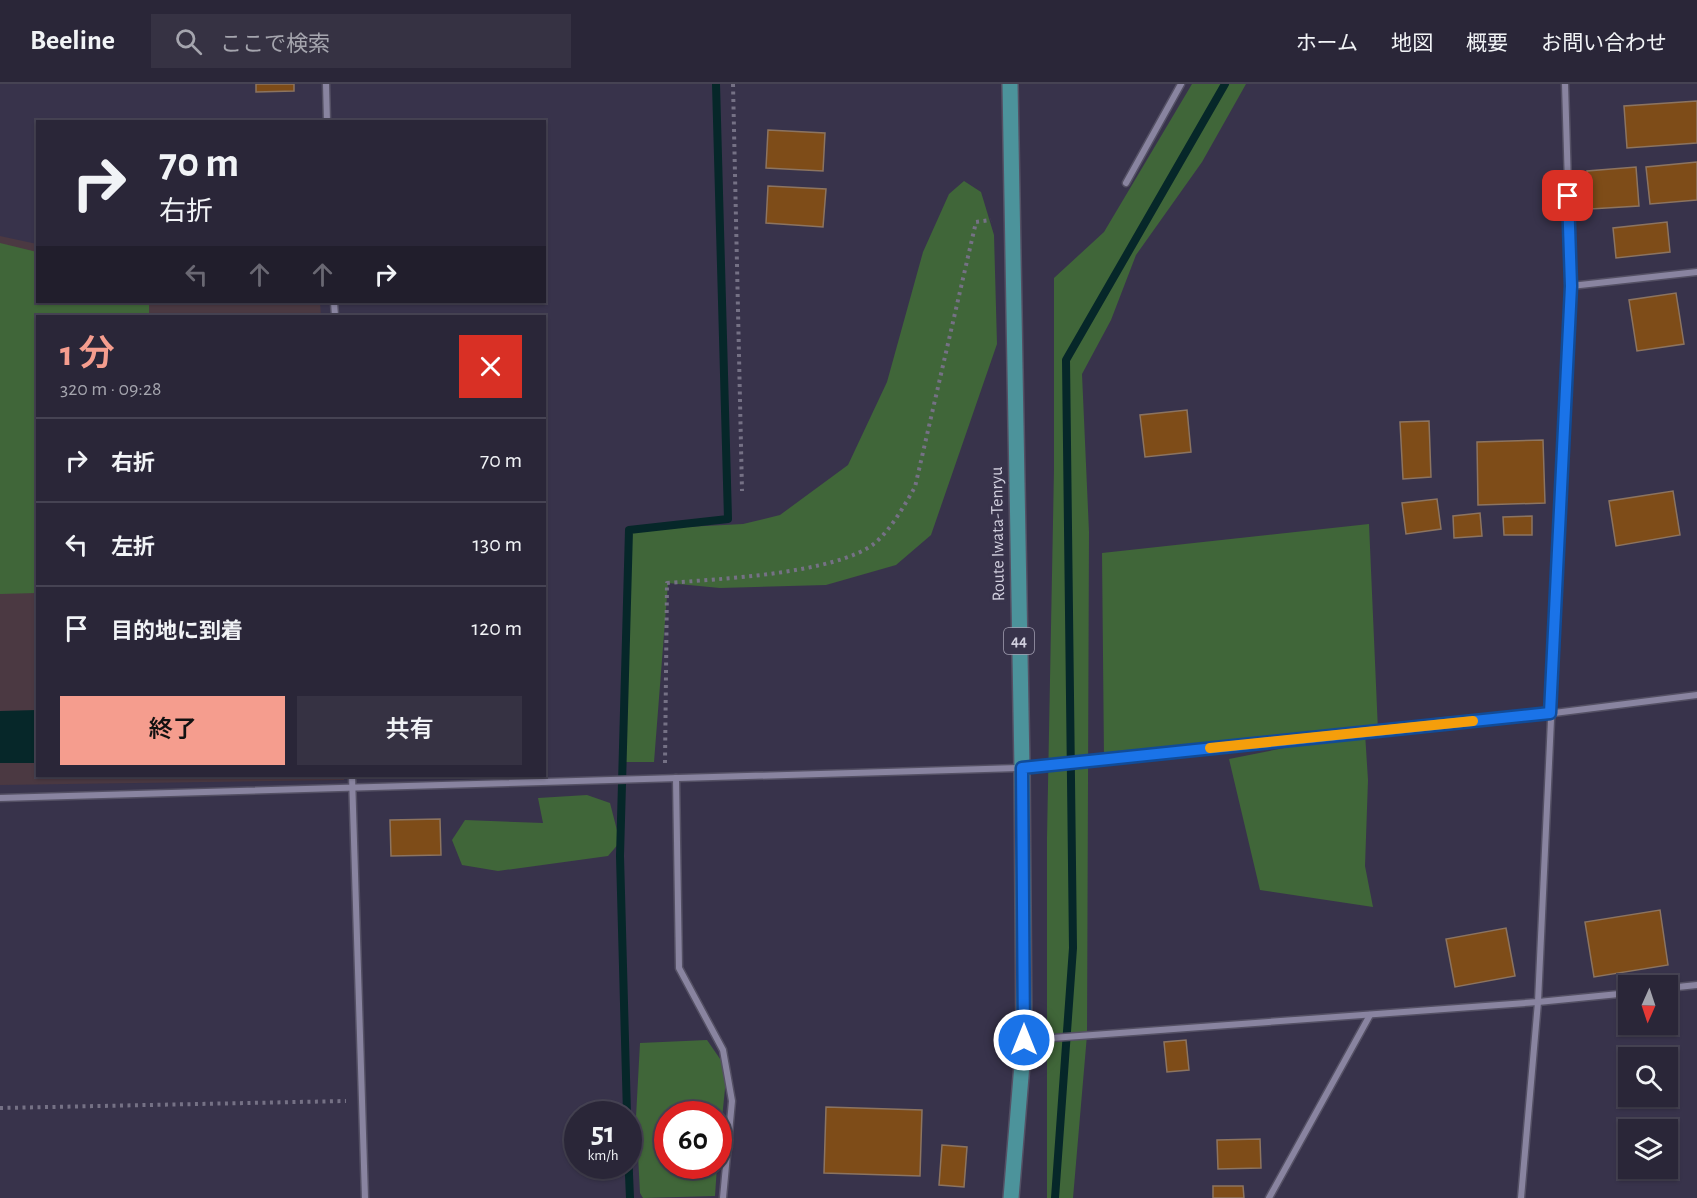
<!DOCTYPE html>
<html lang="ja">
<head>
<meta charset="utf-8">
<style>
  body { margin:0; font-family:"Alegreya Sans","Noto Sans JP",sans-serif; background:#363243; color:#f1f3f6; height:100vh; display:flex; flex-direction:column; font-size:22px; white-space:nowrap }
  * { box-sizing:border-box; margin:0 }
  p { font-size:20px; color:#a5a5ae }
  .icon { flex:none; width:33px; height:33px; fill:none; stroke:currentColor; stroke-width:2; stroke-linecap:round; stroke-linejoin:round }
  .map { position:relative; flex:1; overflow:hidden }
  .sheet { position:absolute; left:36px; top:231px; width:510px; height:462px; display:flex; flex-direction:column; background:#2a2638; border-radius:0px; box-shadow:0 2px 4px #0004,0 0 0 2px #464353 }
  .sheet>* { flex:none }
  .top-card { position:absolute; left:36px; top:36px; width:510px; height:183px; border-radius:0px; box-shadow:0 2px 4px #0004,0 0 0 2px #464353; background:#2a2638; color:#f1f3f6; overflow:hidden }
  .needle { width:39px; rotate:183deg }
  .tools { position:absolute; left:1618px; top:891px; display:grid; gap:12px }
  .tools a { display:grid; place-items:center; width:60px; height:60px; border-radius:0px; background:#2a2638; box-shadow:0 2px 4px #0004,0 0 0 2px #464353; font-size:30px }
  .speed { position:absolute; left:564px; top:1017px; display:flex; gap:12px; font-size:30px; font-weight:700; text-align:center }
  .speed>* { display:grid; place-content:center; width:78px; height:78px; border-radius:50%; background:#2a2638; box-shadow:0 2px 4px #0004,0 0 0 2px #464353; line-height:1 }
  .speed small { font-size:15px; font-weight:400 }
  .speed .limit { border:9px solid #d22; background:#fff; color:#111 }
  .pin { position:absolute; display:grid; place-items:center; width:51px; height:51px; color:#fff; margin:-26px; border-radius:12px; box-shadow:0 3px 9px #0006 }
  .me { position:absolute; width:66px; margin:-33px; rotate:0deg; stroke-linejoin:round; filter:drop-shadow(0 0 4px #0008) }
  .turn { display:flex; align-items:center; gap:21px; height:126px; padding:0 24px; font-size:27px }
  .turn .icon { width:78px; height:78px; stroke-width:2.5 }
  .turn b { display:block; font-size:42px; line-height:51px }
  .lanes { display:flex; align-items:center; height:57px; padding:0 24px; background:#0003; justify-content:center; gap:30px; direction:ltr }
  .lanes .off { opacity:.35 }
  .round { display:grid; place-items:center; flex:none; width:63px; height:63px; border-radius:0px; background:#363243 }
  .overview { display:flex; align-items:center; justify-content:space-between; height:102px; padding:0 24px }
  h1 { font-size:36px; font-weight:600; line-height:45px; color:#f59d8e }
  .button { display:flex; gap:12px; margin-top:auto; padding:12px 24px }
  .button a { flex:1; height:69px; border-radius:0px; background:#f59d8e; color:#111; font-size:24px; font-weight:600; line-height:69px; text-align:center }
  .button a+a { background:#363243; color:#f1f3f6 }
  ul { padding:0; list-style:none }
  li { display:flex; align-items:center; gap:18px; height:84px; padding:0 24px; border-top:2px solid #464353 }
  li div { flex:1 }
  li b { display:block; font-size:22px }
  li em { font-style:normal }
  header { display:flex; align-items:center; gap:36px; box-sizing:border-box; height:84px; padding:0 30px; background:#2a2638; border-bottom:2px solid #464353 }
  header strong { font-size:28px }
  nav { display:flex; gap:33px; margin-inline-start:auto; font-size:21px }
  .search { width:420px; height:54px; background:#363243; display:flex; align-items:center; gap:15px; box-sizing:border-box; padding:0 21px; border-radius:0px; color:#a5a5ae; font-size:22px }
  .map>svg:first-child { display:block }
  .education { fill:#4b3942 }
  .green { fill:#406639 }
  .water { fill:#062729 }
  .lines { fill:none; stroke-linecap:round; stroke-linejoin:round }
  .stream { stroke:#062729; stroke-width:8 }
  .building { fill:#7e4c18; stroke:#8c7460; stroke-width:1.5 }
  .street-casing { stroke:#545064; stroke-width:9 }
  .primary-casing { stroke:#545064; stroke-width:18 }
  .path { stroke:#757185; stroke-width:4; stroke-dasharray:3 4.5; stroke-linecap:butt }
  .street { stroke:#8984a0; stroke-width:6 }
  .primary { stroke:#4c939b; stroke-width:15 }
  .route-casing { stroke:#114b97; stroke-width:15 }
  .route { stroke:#1a73e8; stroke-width:10 }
  .slow { stroke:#f59e0b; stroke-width:10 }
  .labels { text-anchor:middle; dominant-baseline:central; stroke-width:6; stroke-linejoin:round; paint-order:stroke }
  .shield { fill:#38334b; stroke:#a3a0b2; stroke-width:1.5 }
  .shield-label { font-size:16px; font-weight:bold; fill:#d1cfde }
  .street-label { font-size:18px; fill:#d1cfde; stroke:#38334b }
</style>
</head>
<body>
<header>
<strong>Beeline</strong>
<div class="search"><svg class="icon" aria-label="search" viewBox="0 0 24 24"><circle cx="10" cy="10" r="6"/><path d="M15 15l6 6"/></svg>ここで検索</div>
<nav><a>ホーム</a><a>地図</a><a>概要</a><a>お問い合わせ</a></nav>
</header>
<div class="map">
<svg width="1697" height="1114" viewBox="0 0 1697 1114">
  <rect width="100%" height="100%" fill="#38334b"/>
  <polygon class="education" points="0,152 37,160 38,218 320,218 321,232 38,232 38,692 344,692 344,696 0,701"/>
  <g class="green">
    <polygon points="1192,0 1246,0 1202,78 1136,171 1111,236 1082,290 1089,448 1087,951 1073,1114 1047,1114 1047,754 1054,385 1054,194 1104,148"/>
    <polygon points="964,97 981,108 994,151 997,260 931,451 896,481 826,501 720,504 668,499 654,678 622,678 629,446 743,440 780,431 848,381 887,298 923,168 949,110"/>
    <polygon points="0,159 37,168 38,218 146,218 149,220 149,232 38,232 37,509 0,510"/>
    <polygon points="1369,440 1378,647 1365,649 1368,696 1365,782 1373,823 1260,806 1229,675 1355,650 1104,675 1102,469"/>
    <polygon points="587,711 610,719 620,758 608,772 498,787 462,781 452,756 465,736 543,739 538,714"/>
    <polygon points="707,956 727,985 719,1064 718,1030 668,1030 668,1082 717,1082 715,1112 643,1114 640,1109 636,1033 640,959"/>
  </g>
  <polygon class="water" points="37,626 37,679 0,679 0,627"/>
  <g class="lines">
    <g class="stream">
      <polyline points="627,1030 620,772 629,446 728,435 716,0"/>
      <polyline points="628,1067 630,1114"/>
      <polyline points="1055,1114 1073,864 1066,276 1225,0"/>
    </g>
  </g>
  <g class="building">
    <polygon points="256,0 294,0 294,7 256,8"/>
    <polygon points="1697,17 1697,59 1627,64 1624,22"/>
    <polygon points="768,46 825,49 823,87 766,84"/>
    <polygon points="1697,78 1697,116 1650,120 1646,83"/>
    <polygon points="1636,83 1639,122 1590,125 1587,87"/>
    <polygon points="768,102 826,105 823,143 766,139"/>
    <polygon points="1667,138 1670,168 1616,174 1613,144"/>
    <polygon points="1676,209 1684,260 1637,267 1629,216"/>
    <polygon points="1187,326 1191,368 1145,373 1140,331"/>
    <polygon points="1429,337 1431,393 1403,395 1400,338"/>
    <polygon points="1543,356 1545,419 1478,421 1477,358"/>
    <polygon points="1673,407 1680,451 1616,462 1609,417"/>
    <polygon points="1437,415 1441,445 1406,450 1402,419"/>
    <polygon points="1480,429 1482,452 1454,454 1453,432"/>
    <polygon points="1532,432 1532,451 1504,451 1503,433"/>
    <polygon points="440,735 441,771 391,772 390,736"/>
    <polygon points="1660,826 1668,881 1594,893 1585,838"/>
    <polygon points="1506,844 1515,892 1455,903 1446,855"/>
    <polygon points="1186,956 1189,986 1167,988 1164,958"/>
    <polygon points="826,1023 922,1026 920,1092 824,1089"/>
    <polygon points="1260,1055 1261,1084 1218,1085 1217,1056"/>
    <polygon points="942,1061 967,1063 964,1103 939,1101"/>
    <polygon points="1213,1102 1243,1102 1244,1114 1213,1114"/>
  </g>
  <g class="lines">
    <defs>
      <g id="street">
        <polyline points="326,0 327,38"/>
        <polyline points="1126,99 1181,0"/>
        <polyline points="1571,202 1697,188"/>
        <polyline points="334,218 335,232"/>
        <polyline points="352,692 365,1114"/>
        <polyline points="676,694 679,884 723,966 732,1017 723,1114"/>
        <polyline points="0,714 1022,684 1554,629 1697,611"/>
        <polyline points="1668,904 1697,901"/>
        <polyline points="1025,956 1538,918 1629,909"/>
        <polyline points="1269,1114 1370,931"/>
        <polyline points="1521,1114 1538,918 1571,202 1565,0"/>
      </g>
      <polyline id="primary" points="1010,0 1022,684 1024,956 1011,1114"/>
    </defs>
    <use href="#street" class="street-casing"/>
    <use href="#primary" class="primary-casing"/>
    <g class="path">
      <polyline points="733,0 742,407"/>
      <path d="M665,679L667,499C718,495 836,490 875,459C892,444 904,422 915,403L976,138L991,136"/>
      <polyline points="0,1024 346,1017"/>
    </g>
    <use href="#street" class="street"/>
    <use href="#primary" class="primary"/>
  </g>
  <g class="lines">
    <defs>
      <polyline id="route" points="1024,956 1022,684 1550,629 1571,202 1568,112"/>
    </defs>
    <use href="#route" class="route-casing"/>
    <use href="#route" class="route"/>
    <polyline class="slow" points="1210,664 1473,637"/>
  </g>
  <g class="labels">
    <rect class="shield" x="1004" y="544" width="30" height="26" rx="4.5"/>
    <g class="shield-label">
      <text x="1019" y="557">44</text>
    </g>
    <g class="street-label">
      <text transform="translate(998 450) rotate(-91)">Route Iwata-Tenryu</text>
    </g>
  </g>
</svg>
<div class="tools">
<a><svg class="needle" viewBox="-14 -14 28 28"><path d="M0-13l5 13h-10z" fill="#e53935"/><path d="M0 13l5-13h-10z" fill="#a5a5ae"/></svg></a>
<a><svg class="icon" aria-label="search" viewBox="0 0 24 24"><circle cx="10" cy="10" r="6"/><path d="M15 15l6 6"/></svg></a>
<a><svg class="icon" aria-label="layers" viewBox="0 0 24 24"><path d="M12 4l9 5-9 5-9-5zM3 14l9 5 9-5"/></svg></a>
</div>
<div class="speed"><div>51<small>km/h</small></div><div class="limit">60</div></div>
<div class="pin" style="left:1568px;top:112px;background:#d93025"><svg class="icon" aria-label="arrive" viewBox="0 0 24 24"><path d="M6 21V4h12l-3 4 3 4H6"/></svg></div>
<svg class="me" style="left:1024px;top:956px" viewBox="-20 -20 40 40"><circle r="17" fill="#1a73e8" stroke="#fff" stroke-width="3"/><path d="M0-11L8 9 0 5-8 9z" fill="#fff"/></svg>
<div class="top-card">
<div class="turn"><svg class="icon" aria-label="right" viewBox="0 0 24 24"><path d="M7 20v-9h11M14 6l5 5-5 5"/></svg><div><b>70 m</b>右折</div></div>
<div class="lanes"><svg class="icon off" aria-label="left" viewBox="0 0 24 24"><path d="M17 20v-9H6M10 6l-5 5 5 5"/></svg><svg class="icon off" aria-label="ahead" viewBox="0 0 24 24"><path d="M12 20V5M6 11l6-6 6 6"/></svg><svg class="icon off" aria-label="ahead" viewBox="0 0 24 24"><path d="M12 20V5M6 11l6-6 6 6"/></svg><svg class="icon" aria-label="right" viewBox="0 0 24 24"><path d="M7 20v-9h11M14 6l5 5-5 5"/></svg></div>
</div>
<section class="sheet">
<div class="overview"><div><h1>1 分</h1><p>320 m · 09:28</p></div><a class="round" style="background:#d93025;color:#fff"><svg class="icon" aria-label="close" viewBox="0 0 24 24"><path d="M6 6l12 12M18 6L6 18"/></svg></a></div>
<ul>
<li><svg class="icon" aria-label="right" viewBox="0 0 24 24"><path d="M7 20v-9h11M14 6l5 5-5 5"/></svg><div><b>右折</b></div><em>70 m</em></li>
<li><svg class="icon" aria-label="left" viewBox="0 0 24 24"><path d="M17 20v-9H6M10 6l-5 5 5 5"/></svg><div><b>左折</b></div><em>130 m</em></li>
<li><svg class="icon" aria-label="arrive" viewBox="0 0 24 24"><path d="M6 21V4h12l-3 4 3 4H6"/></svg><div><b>目的地に到着</b></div><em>120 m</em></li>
</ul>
<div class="button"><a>終了</a><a>共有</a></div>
</section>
</div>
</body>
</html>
